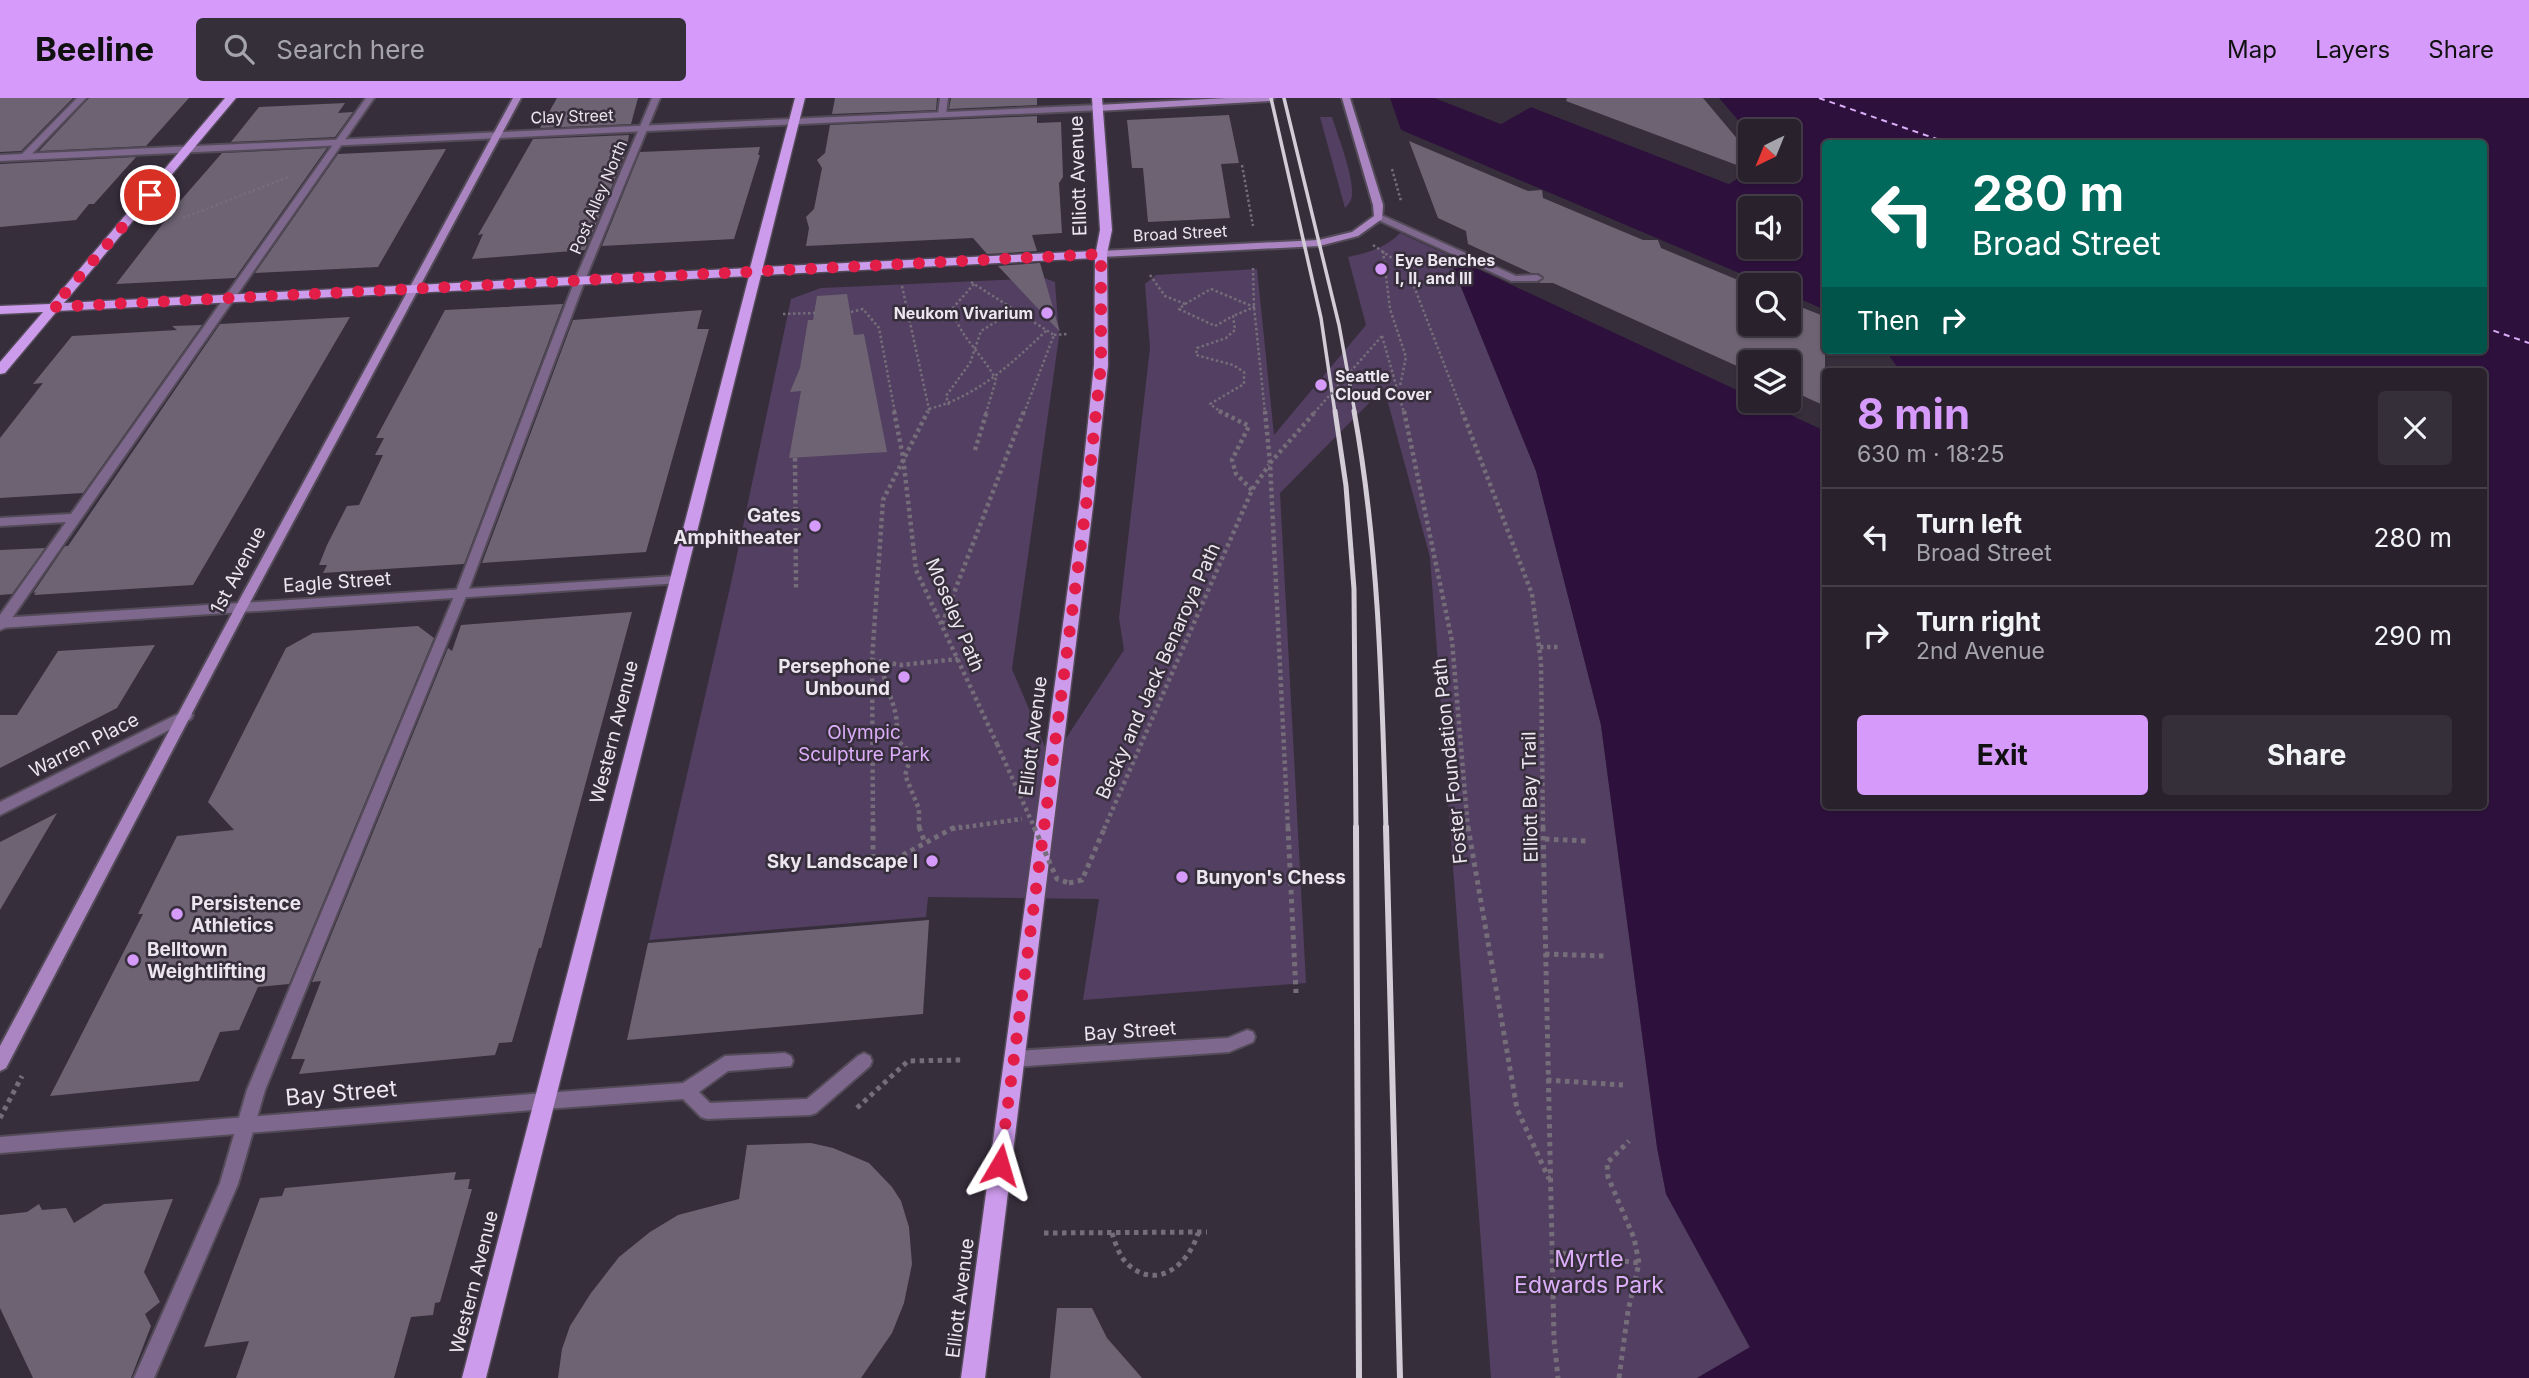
<!DOCTYPE html>
<html lang="en">
<head>
<meta charset="utf-8">
<style>
  body { margin:0; font-family:Inter,sans-serif; background:#352f39; color:#f1f3f6; height:100vh; display:flex; flex-direction:column; font-size:26px; white-space:nowrap }
  * { box-sizing:border-box; margin:0 }
  p { font-size:23px; color:#a5a4aa }
  .icon { flex:none; width:38px; height:38px; fill:none; stroke:currentColor; stroke-width:2; stroke-linecap:round; stroke-linejoin:round }
  .map { position:relative; flex:1; overflow:hidden }
  .drawer { position:absolute; left:1822px; top:270px; width:665px; height:441px; display:flex; flex-direction:column; background:#29222d; border-radius:7px; box-shadow:0 2px 5px #0004,0 0 0 2px #453f49 }
  .drawer>* { flex:none }
  .banner { position:absolute; left:1822px; top:42px; width:665px; height:214px; border-radius:7px; box-shadow:0 2px 5px #0004,0 0 0 2px #453f49; background:#00695c; color:#fff; overflow:hidden }
  .needle { width:46px; rotate:223deg }
  .tools { position:absolute; left:1738px; top:21px; display:grid; gap:14px }
  .tools a { display:grid; place-items:center; width:63px; height:63px; border-radius:7px; background:#29222d; box-shadow:0 2px 5px #0004,0 0 0 2px #453f49; font-size:35px }
  .pin { position:absolute; display:grid; place-items:center; width:60px; height:60px; color:#fff; margin:-30px; border:4px solid #fff; border-radius:50%; box-shadow:0 2px 7px #0007 }
  .me { position:absolute; width:77px; margin:-38px; rotate:7deg; stroke-linejoin:round; filter:drop-shadow(0 0 5px #0008) }
  .turn { display:flex; align-items:center; gap:24px; height:147px; padding:0 35px; font-size:32px }
  .turn .icon { width:91px; height:91px; stroke-width:2.5 }
  .turn b { display:block; font-size:49px; line-height:60px }
  .then { display:flex; align-items:center; height:66px; padding:0 35px; background:#0003; gap:14px; font-size:26px }
  .round { display:grid; place-items:center; flex:none; width:74px; height:74px; border-radius:7px; background:#352f39 }
  .summary { display:flex; align-items:center; justify-content:space-between; height:119px; padding:0 35px }
  h1 { font-size:42px; font-weight:700; line-height:52px; color:#d69bfa }
  .button { display:flex; gap:14px; margin-top:auto; padding:14px 35px }
  .button a { flex:1; height:80px; border-radius:7px; background:#d69bfa; color:#111; font-size:28px; font-weight:700; line-height:80px; text-align:center }
  .button a+a { background:#352f39; color:#f1f3f6 }
  ul { padding:0; list-style:none }
  li { display:flex; align-items:center; gap:21px; height:98px; padding:0 35px; border-top:2px solid #453f49 }
  li div { flex:1 }
  li b { display:block; font-size:26px }
  li em { font-style:normal }
  header { display:flex; align-items:center; gap:42px; box-sizing:border-box; height:98px; padding:0 35px; background:#d69bfa; color:#111 }
  header strong { font-size:33px }
  nav { display:flex; gap:38px; margin-inline-start:auto; font-size:24px }
  .search { width:490px; height:63px; background:#352f39; display:flex; align-items:center; gap:18px; box-sizing:border-box; padding:0 24px; border-radius:7px; color:#a5a4aa; font-size:26px }
  .map>svg:first-child { display:block }
  .green { fill:#533f61 }
  .water { fill:#2d113c; fill-rule:evenodd }
  .pier { fill:#372e3c }
  .lines { fill:none; stroke-linecap:round; stroke-linejoin:round }
  .ferry { stroke:#dbaef8; stroke-width:2; stroke-dasharray:6 5; stroke-linecap:butt }
  .building { fill:#6d6373 }
  .lane-casing { stroke:#544b59; stroke-width:4 }
  .street-casing { stroke:#544b59; stroke-width:4 }
  .secondary-casing { stroke:#544b59; stroke-width:4 }
  .primary-casing { stroke:#544b59; stroke-width:3 }
  .path-far2 { stroke:#756d79; stroke-width:2.5; stroke-dasharray:2.5 2.5; stroke-linecap:butt }
  .path-far1 { stroke:#756d79; stroke-width:4.5; stroke-dasharray:3.5 3.5; stroke-linecap:butt }
  .path { stroke:#756d79; stroke-width:5; stroke-dasharray:4.5 4.5; stroke-linecap:butt }
  .lane { fill:#7f688e; fill-rule:evenodd }
  .street { fill:#7f688e; fill-rule:evenodd }
  .secondary { fill:#ab85c2; fill-rule:evenodd }
  .primary { fill:#cc9beb; fill-rule:evenodd }
  .rail-far2 { stroke:#d2cdd6; stroke-width:3.5 }
  .rail-far1 { stroke:#d2cdd6; stroke-width:5 }
  .rail { stroke:#d2cdd6; stroke-width:6 }
  .path-bridge-far2 { stroke:#756d79; stroke-width:2.5; stroke-dasharray:2.5 2.5; stroke-linecap:butt }
  .path-bridge-far1 { stroke:#756d79; stroke-width:4.5; stroke-dasharray:3.5 3.5; stroke-linecap:butt }
  .path-bridge { stroke:#756d79; stroke-width:5; stroke-dasharray:4.5 4.5; stroke-linecap:butt }
  .route { stroke:#e11d48; stroke-width:12; stroke-dasharray:0 21.6 }
  .poi-dot { fill:#d69bfa; stroke:#372e3c; stroke-width:2.5 }
  .labels { text-anchor:middle; dominant-baseline:central; stroke-width:5; stroke-linejoin:round; paint-order:stroke }
  .far-street-label { font-size:16px; fill:#ebe6ef; stroke:#372e3c }
  .far-poi-label { font-size:16px; font-weight:bold; fill:#ebe6ef; stroke:#372e3c; text-anchor:start }
  .street-label { font-size:19px; fill:#ebe6ef; stroke:#372e3c }
  .poi-label { font-size:19px; font-weight:bold; fill:#ebe6ef; stroke:#372e3c; text-anchor:end }
  .park-label { font-size:19px; fill:#dcaef9; stroke:#372e3c }
  .near-street-label { font-size:23px; fill:#ebe6ef; stroke:#372e3c }
  .near-park-label { font-size:23px; fill:#dcaef9; stroke:#372e3c }
</style>
</head>
<body>
<header>
<strong>Beeline</strong>
<div class="search"><svg class="icon" aria-label="search" viewBox="0 0 24 24"><circle cx="10" cy="10" r="6"/><path d="M15 15l6 6"/></svg>Search here</div>
<nav><a>Map</a><a>Layers</a><a>Share</a></nav>
</header>
<div class="map">
<svg width="2529" height="1280" viewBox="0 0 2529 1280">
  <rect width="100%" height="100%" fill="#372e3c"/>
  <g class="green">
    <path d="M1320,19H1332C1338,39 1353,75 1352,96C1352,102 1349,106 1345,110Z"/>
    <path d="M1400,135L1448,157L1536,373L1601,627L1657,1049L1666,1095L1750,1250L1697,1280H1491L1430,459L1384,290L1280,395L1306,885L1083,902L1099,801L928,799L926,819L649,842L731,485L791,201L821,190L1044,180L1055,184L1059,239L1012,571L1051,663L1124,552L1119,520L1150,250L1145,186L1156,177L1257,171L1274,337L1366,227L1348,159C1367,155 1386,150 1400,135Z"/>
  </g>
  <path class="water" d="M1390,0H1435L1501,26L1531,9L1729,86L1750,72H1788V33H1750V36L1719,0H2529V1280H1697L1750,1249L1666,1096L1657,1049L1601,627L1536,373L1448,157L1750,298V303H1760L1825,333V707H2483V273H1900L1885,252H2483V46H1825V212L1789,196L1788,187H1767L1401,32ZM1750,110H1788V149H1750Z"/>
  <g class="pier">
    <polygon points="1435,0 1444,0 1501,22 1532,6 1728,82 1750,68 1750,72 1729,86 1531,9 1501,26"/>
    <polygon points="1401,32 1767,187 1758,187 1403,37"/>
    <polygon points="1446,154 1750,294 1750,298 1448,157"/>
  </g>
  <g class="lines">
    <g class="ferry">
      <polyline points="1819,0 1951,46"/>
      <polyline points="2483,229 2529,245"/>
    </g>
  </g>
  <g class="building">
    <polygon points="0,0 73,0 21,53 0,54"/>
    <polygon points="89,0 189,0 146,48 39,53"/>
    <polygon points="557,0 638,0 631,26 540,30"/>
    <polygon points="835,0 937,0 936,12 832,16"/>
    <polygon points="951,0 1037,0 1037,7 949,11"/>
    <polygon points="1567,0 1703,0 1750,56 1750,72 1566,3"/>
    <polygon points="345,5 338,15 353,14 335,39 231,44 259,9"/>
    <polygon points="1229,17 1239,65 1221,66 1230,120 1148,124 1143,70 1132,70 1127,22"/>
    <polygon points="1037,18 1037,25 1061,24 1063,79 1059,85 1062,135 1032,137 1037,153 987,156 973,140 806,148 809,130 806,119 814,111 822,70 817,62 825,55 830,27"/>
    <polygon points="629,37 626,55 585,152 472,161 483,136 478,137 533,41"/>
    <polygon points="1409,43 1528,93 1542,92 1543,100 1643,142 1658,142 1661,150 1750,187 1750,226 1788,226 1788,204 1821,217 1825,224 1825,308 1788,291 1788,264 1750,264 1750,281 1742,281 1737,268 1553,185 1539,185 1544,179 1538,175 1531,175 1468,146 1466,133 1438,120"/>
    <polygon points="760,49 758,57 760,57 734,141 602,148 640,54"/>
    <polygon points="327,50 235,180 116,186 181,102 222,55"/>
    <polygon points="446,51 378,169 255,175 338,56"/>
    <polygon points="136,59 94,106 89,106 76,122 0,129 0,66"/>
    <polygon points="1040,165 1060,234 998,168"/>
    <polygon points="847,196 854,237 864,236 887,354 789,360 801,293 790,294 800,270 808,222 813,222 817,198"/>
    <polygon points="563,206 464,466 323,475 327,467 319,467 327,447 347,408 359,407 383,357 375,357 384,340 376,340 445,212"/>
    <polygon points="702,212 697,231 709,231 646,454 482,465 573,222"/>
    <polygon points="350,219 193,487 34,497 36,494 33,495 65,448 68,448 220,226"/>
    <polygon points="202,227 83,395 0,400 0,340 43,285 33,286 72,238 177,232 172,228"/>
    <polygon points="45,450 12,496 0,497 0,452"/>
    <polygon points="632,514 541,850 539,850 512,944 499,945 495,957 299,976 305,961 291,961 321,883 312,884 448,550 452,553 461,527"/>
    <polygon points="418,528 434,540 289,886 258,889 239,932 220,934 199,983 50,998 143,816 138,816 177,738 234,732 208,704 286,550 313,535"/>
    <polygon points="155,547 117,610 0,670 0,617 17,617 58,553"/>
    <polygon points="57,715 0,812 0,744"/>
    <polygon points="929,822 923,916 627,942 648,845"/>
    <polygon points="811,1045 833,1050 869,1065 892,1089 901,1103 909,1129 912,1166 904,1205 892,1235 861,1280 558,1280 562,1251 570,1228 591,1195 619,1159 650,1134 678,1117 739,1101 747,1047"/>
    <polygon points="456,1074 454,1082 470,1081 468,1091 472,1091 440,1204 435,1205 433,1217 411,1219 394,1280 236,1280 249,1243 204,1249 260,1100 282,1098 285,1090"/>
    <polygon points="173,1101 144,1174 160,1204 145,1216 151,1228 131,1280 33,1280 0,1210 0,1117 27,1114 39,1106 42,1112 66,1110 74,1125 104,1106"/>
    <polygon points="1057,1210 1092,1210 1107,1240 1142,1280 1050,1280"/>
  </g>
  <g class="lines">
    <defs>
      <g id="lane">
        <polygon points="77,0 86,0 27,61 21,61 21,57"/>
        <polygon points="366,0 374,0 5,530 0,532 0,517 66,424 0,428 0,420 71,416"/>
        <polygon points="652,0 660,0 585,182 467,496 265,992 238,1086 154,1280 134,1280 220,1085 247,992 455,496 575,182"/>
        <polygon points="940,0 948,0 946,16 942,19 938,16"/>
        <polygon points="1379,116 1516,178 1537,177 1542,180 1537,183 1511,183 1376,121 1374,119"/>
        <polygon points="785,955 791,958 793,963 791,968 728,973 699,994 710,1005 807,1001 858,958 864,955 870,958 872,963 870,968 816,1015 810,1017 707,1021 701,1019 683,1001 545,1011 539,1009 536,1003 539,997 545,995 683,985 725,958"/>
      </g>
      <g id="street">
        <polygon points="1098,7 1102,10 1101,12 0,63 0,57"/>
        <polygon points="676,478 682,482 680,485 0,530 0,520"/>
        <polygon points="186,612 193,617 191,621 0,717 0,704"/>
        <polygon points="1247,932 1253,934 1255,939 1253,944 1229,954 1014,969 1008,966 1006,961 1008,956 1014,953 1228,940"/>
        <polygon points="545,995 551,997 554,1003 551,1009 545,1011 0,1055 0,1039"/>
      </g>
      <g id="secondary">
        <polygon points="513,0 521,0 247,510 6,970 0,973 0,948 235,510"/>
        <polygon points="1226,0 1274,0 1270,3 1098,13 1094,10 1098,7"/>
        <polygon points="1342,0 1350,0 1383,107 1382,121 1358,138 1319,148 1101,159 1096,156 1101,153 1319,142 1352,134 1374,118 1373,107"/>
      </g>
      <polygon id="primary" points="225,0 236,0 64,205 750,170 795,0 805,0 763,169 1096,153 1100,132 1092,0 1102,0 1112,132 1107,156 1108,267 1094,400 985,1280 961,1280 1080,400 1094,267 1095,160 761,177 486,1280 462,1280 749,178 57,213 5,275 0,276 0,264 43,214 0,216 0,208 50,206"/>
    </defs>
    <use href="#lane" class="lane-casing"/>
    <use href="#street" class="street-casing"/>
    <use href="#secondary" class="secondary-casing"/>
    <use href="#primary" class="primary-casing"/>
    <g class="path-far2">
      <polyline points="1242,67 1253,128"/>
      <polyline points="1392,71 1401,103"/>
      <polyline points="183,120 288,79"/>
      <polyline points="1373,147 1405,169 1410,178 1463,315"/>
      <polyline points="1383,153 1390,211 1406,259 1400,288"/>
      <polyline points="1253,170 1254,209 1265,315"/>
      <polyline points="1150,177 1165,198 1185,206 1179,211 1215,228 1233,218 1235,232 1226,240 1197,250 1196,257 1233,267 1244,274 1244,286 1210,306 1222,315"/>
      <polyline points="971,184 1054,237 1024,315"/>
      <path d="M974,186L952,211C960,240 983,256 996,282L986,315"/>
      <polyline points="902,188 929,311 927,315"/>
      <polyline points="1185,206 1211,191 1254,209 1233,218"/>
      <polyline points="851,214 863,211 879,230 895,315"/>
      <polyline points="783,216 815,215"/>
      <polyline points="1054,237 1067,236"/>
      <polyline points="1382,238 1404,315"/>
      <polyline points="949,307 946,298 970,265 981,233 1015,212"/>
      <path d="M929,311C978,298 1011,266 1047,232"/>
    </g>
    <g class="path-far1">
      <polyline points="894,313 903,359 916,472 997,646"/>
      <polyline points="1219,313 1249,328 1232,362 1236,376 1252,392"/>
      <polyline points="1265,313 1270,365 1288,731"/>
      <polyline points="1404,313 1452,543 1468,731"/>
      <polyline points="1462,313 1532,496 1541,564 1543,731"/>
      <polyline points="975,352 987,313"/>
      <polyline points="795,360 796,490"/>
      <polyline points="942,526 1024,313"/>
      <polyline points="1540,549 1558,549"/>
      <polyline points="872,562 901,567 958,561"/>
      <path d="M882,564C884,596 901,608 896,641L912,656L905,677L919,711V731"/>
      <polyline points="873,731 872,562 883,402 928,313"/>
      <polyline points="952,731 1022,721"/>
      <polyline points="1104,731 1252,392 1269,367"/>
    </g>
    <g class="path">
      <polyline points="873,729 873,760"/>
      <polyline points="919,729 925,745"/>
      <polyline points="1288,729 1296,895"/>
      <polyline points="1468,729 1517,1011 1549,1081"/>
      <polyline points="1543,729 1554,1241 1558,1280"/>
      <polyline points="1545,741 1586,743"/>
      <polyline points="879,770 953,730 961,729"/>
      <polyline points="1069,785 1082,782 1105,729"/>
      <polyline points="1545,856 1605,858"/>
      <polyline points="1547,982 1623,987"/>
      <polyline points="857,1010 908,963 962,962"/>
      <polyline points="0,1020 22,978"/>
      <polyline points="1044,1135 1207,1134"/>
      <path d="M1112,1135C1116,1147 1120,1161 1131,1169C1161,1192 1190,1163 1198,1135"/>
      <polyline points="1553,1154 1639,1165"/>
      <polyline points="1619,1280 1628,1213 1639,1165 1634,1140 1608,1079 1607,1065 1629,1043"/>
    </g>
    <use href="#lane" class="lane"/>
    <use href="#street" class="street"/>
    <use href="#secondary" class="secondary"/>
    <use href="#primary" class="primary"/>
    <g class="rail-far2">
      <polyline points="1271,0 1321,220 1335,315"/>
      <polyline points="1284,0 1339,227 1355,315"/>
    </g>
    <g class="rail-far1">
      <polyline points="1335,313 1346,388 1354,491 1356,731"/>
      <path d="M1354,313C1379,450 1382,592 1386,731"/>
    </g>
    <g class="rail">
      <polyline points="1356,729 1359,1280"/>
      <polyline points="1386,729 1400,1280"/>
    </g>
    <polyline class="path-bridge-far2" points="1314,315 1382,238"/>
    <g class="path-bridge-far1">
      <polyline points="1270,365 1316,313"/>
      <polyline points="997,646 1035,731"/>
    </g>
    <polyline class="path-bridge" points="1034,729 1057,781 1069,785"/>
  </g>
  <g class="lines">
    <polyline class="route" points="150,97 53,209 1101,156 1101,267 1087,400 1000,1067"/>
  </g>
  <g class="poi-dot">
    <circle cx="1381" cy="171" r="7"/>
    <circle cx="1047" cy="215" r="7"/>
    <circle cx="1321" cy="287" r="7"/>
    <circle cx="815" cy="428" r="7"/>
    <circle cx="904" cy="579" r="7"/>
    <circle cx="932" cy="763" r="7"/>
    <circle cx="1182" cy="779" r="7"/>
    <circle cx="177" cy="816" r="7"/>
    <circle cx="133" cy="862" r="7"/>
  </g>
  <g class="labels">
    <g class="far-street-label">
      <text transform="translate(572 18) rotate(-2)">Clay Street</text>
      <text transform="translate(598 99) rotate(-67)">Post Alley North</text>
      <text transform="translate(1180 135) rotate(-3)">Broad Street</text>
    </g>
    <g class="far-poi-label">
      <text x="1395" y="162">Eye Benches<tspan x="1395" dy="18">I, II, and III</tspan></text>
      <text x="1033" y="215" text-anchor="end">Neukom Vivarium</text>
      <text x="1335" y="278">Seattle<tspan x="1335" dy="18">Cloud Cover</tspan></text>
    </g>
    <g class="street-label">
      <text transform="translate(1078 78) rotate(-92)">Elliott Avenue</text>
      <text transform="translate(238 472) rotate(-62)">1st Avenue</text>
      <text transform="translate(337 484) rotate(-4)">Eagle Street</text>
      <text transform="translate(955 517) rotate(67)">Moseley Path</text>
      <text transform="translate(1158 573) rotate(-66)">Becky and Jack Benaroya Path</text>
      <text transform="translate(614 634) rotate(-76)">Western Avenue</text>
      <text transform="translate(1033 638) rotate(-83)">Elliott Avenue</text>
      <text transform="translate(84 647) rotate(-27)">Warren Place</text>
      <text transform="translate(1450 663) rotate(-96)">Foster Foundation Path</text>
      <text transform="translate(1530 699) rotate(-91)">Elliott Bay Trail</text>
      <text transform="translate(1130 933) rotate(-4)">Bay Street</text>
      <text transform="translate(474 1184) rotate(-76)">Western Avenue</text>
      <text transform="translate(960 1200) rotate(-83)">Elliott Avenue</text>
    </g>
    <g class="poi-label">
      <text x="801" y="417">Gates<tspan x="801" dy="22">Amphitheater</tspan></text>
      <text x="890" y="568">Persephone<tspan x="890" dy="22">Unbound</tspan></text>
      <text x="918" y="763">Sky Landscape I</text>
      <text x="1196" y="779" text-anchor="start">Bunyon's Chess</text>
      <text x="191" y="805" text-anchor="start">Persistence<tspan x="191" dy="22">Athletics</tspan></text>
      <text x="147" y="851" text-anchor="start">Belltown<tspan x="147" dy="22">Weightlifting</tspan></text>
    </g>
    <g class="park-label">
      <text x="864" y="634">Olympic<tspan x="864" dy="22">Sculpture Park</tspan></text>
    </g>
    <g class="near-street-label">
      <text transform="translate(341 995) rotate(-5)">Bay Street</text>
    </g>
    <g class="near-park-label">
      <text x="1589" y="1161">Myrtle<tspan x="1589" dy="26">Edwards Park</tspan></text>
    </g>
  </g>
</svg>
<div class="tools">
<a><svg class="needle" viewBox="-14 -14 28 28"><path d="M0-13l5 13h-10z" fill="#e53935"/><path d="M0 13l5-13h-10z" fill="#a5a4aa"/></svg></a>
<a><svg class="icon" aria-label="sound" viewBox="0 0 24 24"><path d="M4 9h4l5-4v14l-5-4H4zM17 9q2 3 0 6"/></svg></a>
<a><svg class="icon" aria-label="search" viewBox="0 0 24 24"><circle cx="10" cy="10" r="6"/><path d="M15 15l6 6"/></svg></a>
<a><svg class="icon" aria-label="layers" viewBox="0 0 24 24"><path d="M12 4l9 5-9 5-9-5zM3 14l9 5 9-5"/></svg></a>
</div>
<div class="pin" style="left:150px;top:97px;background:#d93025"><svg class="icon" aria-label="arrive" viewBox="0 0 24 24"><path d="M6 21V4h12l-3 4 3 4H6"/></svg></div>
<svg class="me" style="left:1000px;top:1067px" viewBox="-20 -20 40 40"><path d="M0-17L14 15 0 8-14 15z" fill="#e11d48" stroke="#fff" stroke-width="4"/></svg>
<div class="banner">
<div class="turn"><svg class="icon" aria-label="left" viewBox="0 0 24 24"><path d="M17 20v-9H6M10 6l-5 5 5 5"/></svg><div><b>280 m</b>Broad Street</div></div>
<div class="then">Then<svg class="icon" aria-label="right" viewBox="0 0 24 24"><path d="M7 20v-9h11M14 6l5 5-5 5"/></svg></div>
</div>
<section class="drawer">
<div class="summary"><div><h1>8 min</h1><p>630 m · 18:25</p></div><a class="round"><svg class="icon" aria-label="close" viewBox="0 0 24 24"><path d="M6 6l12 12M18 6L6 18"/></svg></a></div>
<ul>
<li><svg class="icon" aria-label="left" viewBox="0 0 24 24"><path d="M17 20v-9H6M10 6l-5 5 5 5"/></svg><div><b>Turn left</b><p>Broad Street</p></div><em>280 m</em></li>
<li><svg class="icon" aria-label="right" viewBox="0 0 24 24"><path d="M7 20v-9h11M14 6l5 5-5 5"/></svg><div><b>Turn right</b><p>2nd Avenue</p></div><em>290 m</em></li>
</ul>
<div class="button"><a>Exit</a><a>Share</a></div>
</section>
</div>
</body>
</html>
